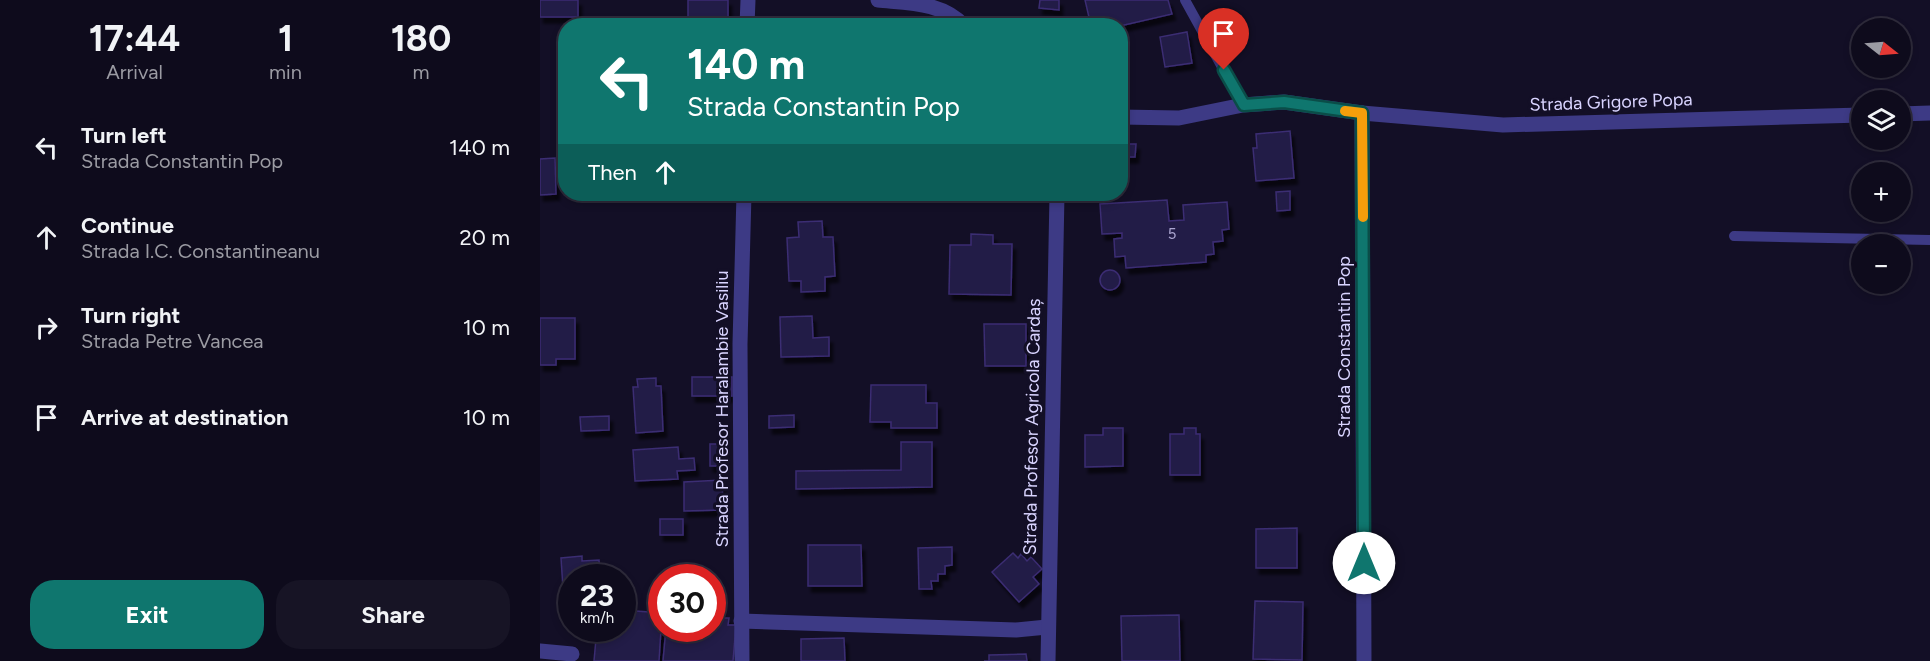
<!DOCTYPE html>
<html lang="en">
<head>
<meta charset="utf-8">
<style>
  body { margin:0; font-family:Figtree,sans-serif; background:#171425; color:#f1f3f6; height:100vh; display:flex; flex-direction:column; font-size:22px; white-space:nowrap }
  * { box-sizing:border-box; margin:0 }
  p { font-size:20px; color:#9b9ba3 }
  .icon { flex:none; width:33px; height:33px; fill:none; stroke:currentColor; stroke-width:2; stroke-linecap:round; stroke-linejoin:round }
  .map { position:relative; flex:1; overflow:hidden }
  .panel { display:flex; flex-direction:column; background:#0e0b1c; width:540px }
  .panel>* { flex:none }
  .top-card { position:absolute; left:18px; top:18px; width:570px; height:183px; border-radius:24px; box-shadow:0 3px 9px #0003,0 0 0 2px #2e2b3b; background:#0f766e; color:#fff; overflow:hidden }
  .needle { width:39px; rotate:107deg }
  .fabs { position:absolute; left:1311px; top:18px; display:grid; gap:12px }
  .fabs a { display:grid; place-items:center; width:60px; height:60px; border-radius:50%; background:#0e0b1c; box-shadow:0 3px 9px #0003,0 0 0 2px #2e2b3b; font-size:30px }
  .speed { position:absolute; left:18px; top:564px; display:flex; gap:12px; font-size:30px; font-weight:700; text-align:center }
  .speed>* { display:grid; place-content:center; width:78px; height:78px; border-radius:50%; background:#0e0b1c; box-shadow:0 3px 9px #0003,0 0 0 2px #2e2b3b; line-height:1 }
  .speed small { font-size:15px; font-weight:400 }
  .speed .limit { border:9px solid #d22; background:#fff; color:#111 }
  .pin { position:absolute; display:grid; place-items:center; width:51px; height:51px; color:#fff; margin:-62px -26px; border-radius:50% 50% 50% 0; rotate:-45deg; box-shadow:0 0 6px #0007 }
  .pin .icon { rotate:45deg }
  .me { position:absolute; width:66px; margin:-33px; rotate:0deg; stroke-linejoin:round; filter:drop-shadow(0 0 4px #0008) }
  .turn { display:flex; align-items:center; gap:21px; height:126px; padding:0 30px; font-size:27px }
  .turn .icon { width:78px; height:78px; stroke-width:2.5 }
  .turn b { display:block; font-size:42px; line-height:51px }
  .then { display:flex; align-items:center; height:57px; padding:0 30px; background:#0003; gap:12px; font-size:22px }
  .eta { display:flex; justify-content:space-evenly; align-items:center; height:102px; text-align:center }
  .eta b { font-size:36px; font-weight:700; line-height:42px }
  .primary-button { display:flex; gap:12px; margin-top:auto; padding:12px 30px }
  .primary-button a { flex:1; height:69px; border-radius:24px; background:#0f766e; color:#fff; font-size:24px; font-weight:700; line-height:69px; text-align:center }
  .primary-button a+a { background:#171425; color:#f1f3f6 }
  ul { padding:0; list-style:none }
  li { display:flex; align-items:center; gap:18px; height:90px; padding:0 30px }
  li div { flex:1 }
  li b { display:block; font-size:22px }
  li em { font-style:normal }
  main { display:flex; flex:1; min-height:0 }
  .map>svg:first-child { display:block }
  .building { fill:#241b47; stroke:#3b2d73; stroke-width:1.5; filter:url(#shadow) }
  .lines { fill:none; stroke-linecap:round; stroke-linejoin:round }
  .service { stroke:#3d3a85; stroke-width:10 }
  .minor { stroke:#3d3a85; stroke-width:15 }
  .route-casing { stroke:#0a4d48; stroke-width:15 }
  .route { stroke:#0f766e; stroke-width:10 }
  .slow { stroke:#f59e0b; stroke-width:10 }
  .labels { text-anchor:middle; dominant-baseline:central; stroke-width:6; stroke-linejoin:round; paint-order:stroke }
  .number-label { font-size:15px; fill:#aca6d1 }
  .street-label { font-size:18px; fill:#d9d4ff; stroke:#130f26 }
</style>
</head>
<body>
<main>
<section class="panel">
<div class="eta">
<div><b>17:44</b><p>Arrival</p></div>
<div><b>1</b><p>min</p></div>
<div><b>180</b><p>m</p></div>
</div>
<ul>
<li><svg class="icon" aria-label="left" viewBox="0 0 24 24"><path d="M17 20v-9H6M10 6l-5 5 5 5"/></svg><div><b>Turn left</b><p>Strada Constantin Pop</p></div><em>140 m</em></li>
<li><svg class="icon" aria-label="ahead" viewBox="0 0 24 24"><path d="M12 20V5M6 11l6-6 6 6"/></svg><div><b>Continue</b><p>Strada I.C. Constantineanu</p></div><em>20 m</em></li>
<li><svg class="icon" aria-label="right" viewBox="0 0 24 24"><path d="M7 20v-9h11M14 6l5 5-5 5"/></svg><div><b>Turn right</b><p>Strada Petre Vancea</p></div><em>10 m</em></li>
<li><svg class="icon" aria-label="arrive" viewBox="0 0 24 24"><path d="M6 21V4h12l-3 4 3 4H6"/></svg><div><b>Arrive at destination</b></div><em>10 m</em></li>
</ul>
<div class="primary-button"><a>Exit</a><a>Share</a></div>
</section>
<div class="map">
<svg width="1390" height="661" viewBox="0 0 1390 661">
  <defs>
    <filter id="shadow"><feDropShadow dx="3.5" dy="6" stdDeviation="1.5" flood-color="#0009"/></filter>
  </defs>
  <rect width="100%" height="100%" fill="#130f26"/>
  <g class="building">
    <rect x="0" y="0" width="38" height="17"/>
    <polygon points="148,0 188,0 188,23 178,23 177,26 148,26"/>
    <polygon points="500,0 519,0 519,10 499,8"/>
    <polygon points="545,0 628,0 632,14 580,26 551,26"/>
    <polygon points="647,32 652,63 625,67 620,37"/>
    <polygon points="750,131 754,178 716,181 713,148 717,148 716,134"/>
    <polygon points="584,144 596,144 595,157 584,157"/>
    <polygon points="15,158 16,194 0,195 0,159"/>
    <polygon points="750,191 750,210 737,211 736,192"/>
    <polygon points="627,200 629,221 644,220 643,205 687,202 689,229 682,230 683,241 673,242 674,254 666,255 666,262 586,268 585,256 575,257 574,239 582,238 582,233 562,234 560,204"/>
    <polygon points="282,221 283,237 293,237 295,276 285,277 285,291 261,292 261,281 249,281 247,238 259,237 258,222"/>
    <polygon points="431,234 453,235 453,244 472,244 471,295 409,294 410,245 431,245"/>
    <circle cx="570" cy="280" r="10"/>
    <polygon points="272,316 273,338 289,337 289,356 241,357 240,317"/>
    <polygon points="0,318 35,318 35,359 16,359 16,365 0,365"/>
    <polygon points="444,324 486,324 486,366 445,366"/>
    <rect x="152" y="377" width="40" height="19"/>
    <polygon points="116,378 116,386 121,386 123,431 96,433 93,387 98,387 97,379"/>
    <polygon points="331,385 386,385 386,403 397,403 397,428 351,428 351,422 330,422"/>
    <polygon points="254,415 254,427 229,428 229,416"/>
    <polygon points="69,416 69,430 41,431 40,417"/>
    <polygon points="563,428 583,428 583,466 545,467 545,435 563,435"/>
    <polygon points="644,428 656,428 656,434 660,434 660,475 630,475 630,434 644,434"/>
    <polygon points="361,442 392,442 392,487 256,489 256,471 361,470"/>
    <polygon points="170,444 184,444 183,466 170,466"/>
    <polygon points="138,447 139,459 154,458 155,470 137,471 138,479 95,481 93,450"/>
    <polygon points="182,480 183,510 144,511 144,482"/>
    <rect x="120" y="519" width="23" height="16"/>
    <polygon points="757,528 757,568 716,568 716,529"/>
    <polygon points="268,545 321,545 322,586 268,586"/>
    <polygon points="412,547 412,565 405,566 405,574 398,574 398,581 391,581 392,589 379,589 378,548"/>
    <polygon points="473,553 478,558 481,554 487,561 491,557 502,569 493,577 499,584 479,602 452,572"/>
    <polygon points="42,556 42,561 59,560 60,578 32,578 32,587 23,588 21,558"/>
    <polygon points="715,601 763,602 762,660 713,659"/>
    <polygon points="82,610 122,613 119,661 54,661 57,628 82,628"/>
    <polygon points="172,611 182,612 182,618 189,618 188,625 196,625 193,661 123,661 126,628 172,628"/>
    <polygon points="639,615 640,661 582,661 581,616"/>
    <polygon points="304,638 305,661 261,661 261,639"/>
    <polygon points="486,654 487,661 444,661 449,661 449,655"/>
  </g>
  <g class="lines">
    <g class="service">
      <polyline points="645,0 703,105"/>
      <polyline points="1194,236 1390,240"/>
    </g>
    <g class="minor">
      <path d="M338,0C367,3 403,2 424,26"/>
      <polyline points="207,26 208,0"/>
      <polyline points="822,113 963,125 1322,115"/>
      <polyline points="1360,114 1390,113"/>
      <polyline points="580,117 639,118 703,105 744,102 822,113 824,661"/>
      <polyline points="201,621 476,630 507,627"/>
      <polyline points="0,651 32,654"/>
      <polyline points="202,661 200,344 204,194"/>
      <polyline points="508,661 517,194"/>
    </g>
  </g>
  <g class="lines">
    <defs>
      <polyline id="route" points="684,70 704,105 744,102 822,113 824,563"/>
    </defs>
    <use href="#route" class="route-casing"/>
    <use href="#route" class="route"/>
    <polyline class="slow" points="805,111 822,113 823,217"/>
  </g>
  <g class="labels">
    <g class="number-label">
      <text x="632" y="234">5</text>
    </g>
    <g class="street-label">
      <text transform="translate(1071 102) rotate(-2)">Strada Grigore Popa</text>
      <text transform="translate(804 347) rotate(-90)">Strada Constantin Pop</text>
      <text transform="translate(182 409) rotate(-90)">Strada Profesor Haralambie Vasiliu</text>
      <text transform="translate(492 427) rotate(-89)">Strada Profesor Agricola Cardaș</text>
    </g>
  </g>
</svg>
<div class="fabs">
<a><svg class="needle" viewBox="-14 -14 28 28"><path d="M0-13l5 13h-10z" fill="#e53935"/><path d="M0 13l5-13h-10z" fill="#9b9ba3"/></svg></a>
<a><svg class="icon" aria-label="layers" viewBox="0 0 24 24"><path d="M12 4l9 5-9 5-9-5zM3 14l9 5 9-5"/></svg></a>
<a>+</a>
<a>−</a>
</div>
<div class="speed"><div>23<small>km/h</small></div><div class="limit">30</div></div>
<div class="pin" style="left:684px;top:70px;background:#d93025"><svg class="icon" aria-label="arrive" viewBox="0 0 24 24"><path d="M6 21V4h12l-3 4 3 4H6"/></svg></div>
<svg class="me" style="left:824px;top:563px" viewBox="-20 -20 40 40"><circle r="19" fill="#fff"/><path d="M0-13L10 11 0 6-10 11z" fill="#0f766e"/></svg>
<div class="top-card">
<div class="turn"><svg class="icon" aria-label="left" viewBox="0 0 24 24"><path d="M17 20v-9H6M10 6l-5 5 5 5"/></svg><div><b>140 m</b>Strada Constantin Pop</div></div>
<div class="then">Then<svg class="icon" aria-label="ahead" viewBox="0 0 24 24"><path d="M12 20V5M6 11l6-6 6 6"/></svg></div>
</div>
</div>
</main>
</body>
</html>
